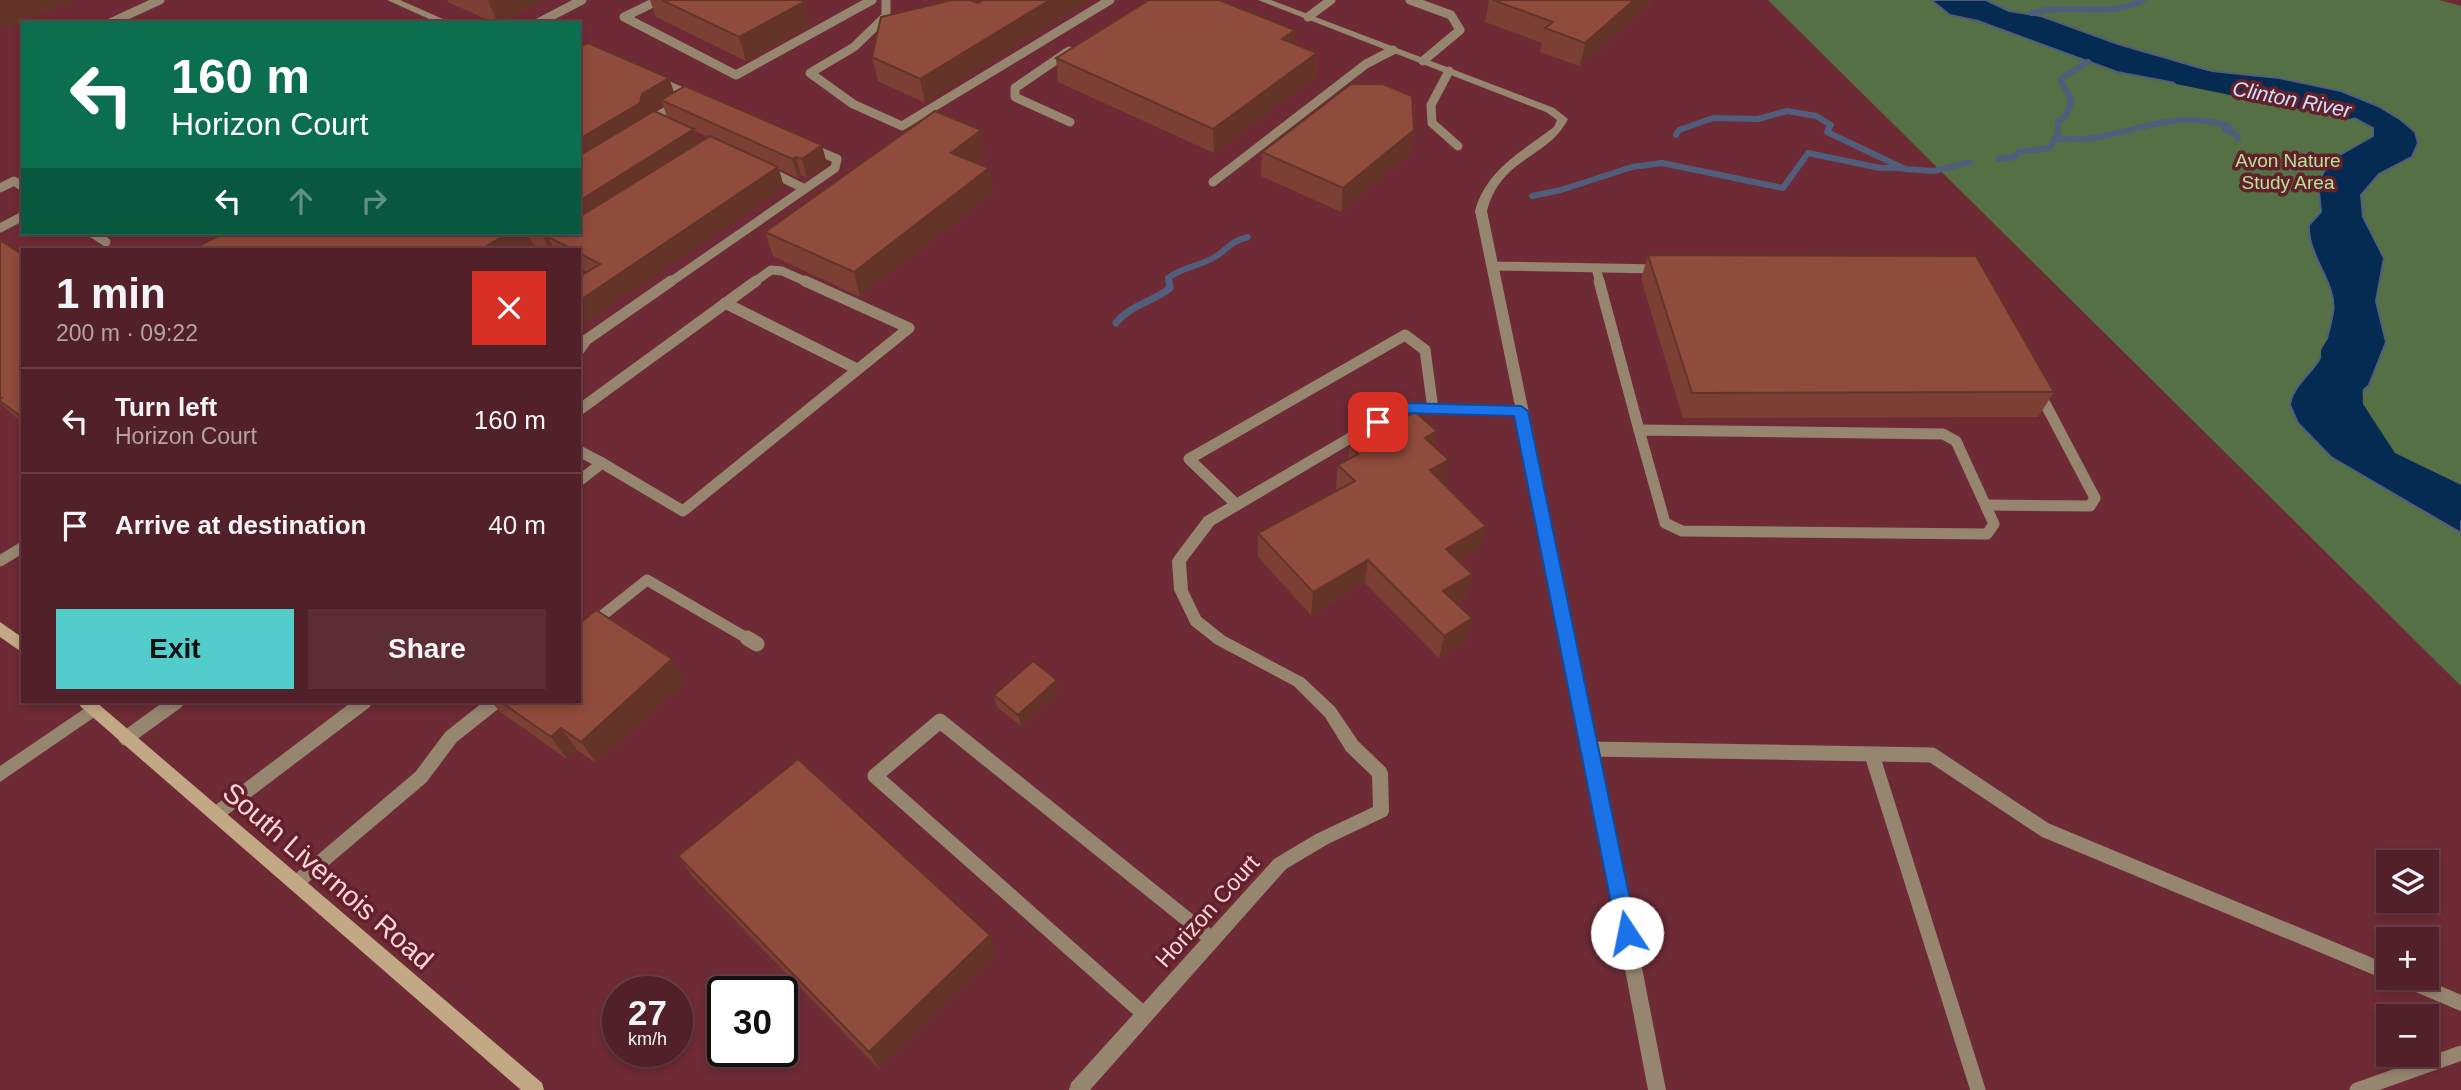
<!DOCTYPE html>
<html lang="en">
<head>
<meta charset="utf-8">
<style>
  body { margin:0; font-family:Arial,sans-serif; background:#5c2d34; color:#f1f3f6; height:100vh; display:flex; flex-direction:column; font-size:26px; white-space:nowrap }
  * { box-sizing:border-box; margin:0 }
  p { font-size:23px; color:#b5a3a8 }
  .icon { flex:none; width:38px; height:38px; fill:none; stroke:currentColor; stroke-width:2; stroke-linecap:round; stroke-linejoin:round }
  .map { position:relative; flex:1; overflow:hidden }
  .details { position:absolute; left:21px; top:248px; width:560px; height:455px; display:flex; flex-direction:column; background:#522028; border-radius:0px; box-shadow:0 4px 10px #0003,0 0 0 2px #683e45 }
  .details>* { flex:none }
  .top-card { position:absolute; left:21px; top:21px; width:560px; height:214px; border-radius:0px; box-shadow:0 4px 10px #0003,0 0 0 2px #683e45; background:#0b6e4f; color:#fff; overflow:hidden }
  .controls { position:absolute; left:2376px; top:850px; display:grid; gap:14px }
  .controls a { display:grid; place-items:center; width:63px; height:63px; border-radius:0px; background:#522028; box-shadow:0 4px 10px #0003,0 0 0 2px #683e45; font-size:35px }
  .speed { position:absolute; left:602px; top:976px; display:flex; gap:14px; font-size:35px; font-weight:700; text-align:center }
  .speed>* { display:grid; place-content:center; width:91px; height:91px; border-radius:50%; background:#522028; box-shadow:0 4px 10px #0003,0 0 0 2px #683e45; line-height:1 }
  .speed small { font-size:18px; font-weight:400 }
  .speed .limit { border:4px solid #111; border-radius:10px; background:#fff; color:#111 }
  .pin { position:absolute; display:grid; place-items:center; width:60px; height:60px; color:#fff; margin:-30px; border-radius:14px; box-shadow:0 4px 10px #0006 }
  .me { position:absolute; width:77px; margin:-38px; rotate:349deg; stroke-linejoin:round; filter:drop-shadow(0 0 5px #0008) }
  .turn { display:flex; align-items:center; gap:24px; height:147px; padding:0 35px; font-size:32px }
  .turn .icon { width:91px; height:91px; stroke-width:2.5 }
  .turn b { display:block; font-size:49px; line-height:60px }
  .lanes { display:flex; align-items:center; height:66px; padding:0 35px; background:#0003; justify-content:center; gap:35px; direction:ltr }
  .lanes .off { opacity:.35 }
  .round { display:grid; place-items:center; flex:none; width:74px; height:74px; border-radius:0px; background:#5c2d34 }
  .headline { display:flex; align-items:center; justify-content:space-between; height:119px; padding:0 35px }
  h1 { font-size:42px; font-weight:600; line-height:52px }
  .action { display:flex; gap:14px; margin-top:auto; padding:14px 35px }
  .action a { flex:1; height:80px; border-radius:0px; background:#53cdcb; color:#111; font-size:28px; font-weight:600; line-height:80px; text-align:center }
  .action a+a { background:#5c2d34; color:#f1f3f6 }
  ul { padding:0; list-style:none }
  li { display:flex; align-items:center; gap:21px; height:105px; padding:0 35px; border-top:2px solid #683e45 }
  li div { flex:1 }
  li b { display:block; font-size:26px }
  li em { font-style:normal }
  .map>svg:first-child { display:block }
  .green { fill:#557044 }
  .water { fill:#062b53; stroke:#515e7b; stroke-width:2 }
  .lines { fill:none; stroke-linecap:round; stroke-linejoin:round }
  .stream-far1 { stroke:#515e7b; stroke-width:6 }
  .stream { stroke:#515e7b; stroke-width:7 }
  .river { fill:#062b53; fill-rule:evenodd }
  .service-far2 { stroke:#96856f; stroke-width:9 }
  .service-far1 { stroke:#96856f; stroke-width:11 }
  .service { stroke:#96856f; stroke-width:15 }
  .minor { fill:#96856f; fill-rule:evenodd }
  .secondary { fill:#c3a886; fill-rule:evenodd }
  .wall { fill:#7b4033; fill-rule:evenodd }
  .shaded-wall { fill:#643429 }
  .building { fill:#8f4b3b; stroke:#643429; stroke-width:2 }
  .route { fill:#1a73e8; stroke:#114b97; stroke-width:2 }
  .labels { text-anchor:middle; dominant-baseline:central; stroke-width:7; stroke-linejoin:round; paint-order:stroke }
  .far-park-label { font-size:19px; fill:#b4e396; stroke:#62202b }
  .far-water-label { font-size:21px; font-style:italic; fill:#cae0fc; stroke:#62202b }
  .street-label { font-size:23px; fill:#ffd5d7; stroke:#62202b }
  .near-street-label { font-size:28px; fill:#ffd5d7; stroke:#62202b }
</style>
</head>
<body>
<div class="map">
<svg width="2461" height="1090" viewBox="0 0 2461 1090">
  <rect width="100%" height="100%" fill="#6e2b35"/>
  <polygon class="green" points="1768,0 2439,0 2461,6 2461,686"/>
  <path class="water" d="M1931,0H1986L2009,11L2041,16L2118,44L2211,71L2279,78L2341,91L2378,106L2401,120L2415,132L2418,143L2412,157L2379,174L2361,195L2363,217L2384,258L2376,301L2386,342L2369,385L2353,400L2347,412C2355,455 2429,465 2461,486V533L2331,457L2298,423L2290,405C2292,387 2310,375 2319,360C2326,348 2330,327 2333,313C2338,284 2307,256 2309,225L2321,212L2318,182L2331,160L2373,136V128L2341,111L2259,91L2186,85L2117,72L1978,21L1950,15Z"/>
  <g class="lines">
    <g class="stream-far1">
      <path d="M2032,13C2069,2 2108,19 2143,0"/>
      <polyline points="1676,135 1679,130 1713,118 1758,119 1787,111 1816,116 1831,125 1827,132 1905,169 1934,171 1970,162"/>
      <path d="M2054,139C2067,138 2079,140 2092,138C2139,131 2183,108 2230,127L2225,129L2237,135L2238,139"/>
      <polyline points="1998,159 2015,157 2018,152 2050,148 2058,132 2057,121 2065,117 2072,101 2060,79 2088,62"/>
      <polyline points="1532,196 1561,190 1632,167 1662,163 1783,188 1808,153 1880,168 1902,168"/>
      <path d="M1169,283L1168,278C1182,267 1200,266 1215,257C1229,248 1229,242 1248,237"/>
    </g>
    <path class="stream" d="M1116,323C1130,305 1153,302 1170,288L1169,281"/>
    <g class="river">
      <polygon points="2187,67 2349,99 2361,102 2366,109 2361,116 2349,119 2176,84 2171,77 2176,70"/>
      <polygon points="2341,337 2355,340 2361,350 2363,404 2395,453 2461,485 2461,521 2365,475 2321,405 2321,350 2327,340"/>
    </g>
    <g class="service-far2">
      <polyline points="659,0 624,17 736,75 872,0"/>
      <polyline points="886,0 886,16 854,47 810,73 853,104 902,126 1110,0"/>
      <polyline points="1410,0 1451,15 1460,30 1423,61"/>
      <polyline points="1308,17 1331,0"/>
      <polyline points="110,23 160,0"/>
      <polyline points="538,23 582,0"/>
      <polyline points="1069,51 1015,88 1015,97 1070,122"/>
      <polyline points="1449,71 1431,105 1432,123 1458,146"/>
      <polyline points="656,121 653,119 692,96 657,81"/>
      <polyline points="767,170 803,188"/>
      <polyline points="1213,182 1366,64 1393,50"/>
      <polyline points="0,188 14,181 23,187"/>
      <polyline points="0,228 23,216"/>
      <polyline points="92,233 106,242"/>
      <polyline points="1492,266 1659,269"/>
      <polyline points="1596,268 1600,283"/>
      <polyline points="669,283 835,168 837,159 811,148"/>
      <polyline points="753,283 771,270 782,271 809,283"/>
    </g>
    <g class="service-far1">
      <polyline points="1599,281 1639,430"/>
      <polyline points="725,303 857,369"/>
      <polyline points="579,350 586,340 671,281"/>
      <polyline points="579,410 756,281"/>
      <polygon points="1639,430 1943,434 1956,441 1994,524 1987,534 1682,531 1665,523"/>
      <polyline points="579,451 602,463 579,481"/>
      <polyline points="602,463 683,511 909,328 805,281"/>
      <polyline points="1237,505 1189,459 1405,335 1425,350 1433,409"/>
      <polyline points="1986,505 2090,506 2095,498 2039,392"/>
      <polyline points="0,561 23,547"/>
      <polyline points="579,634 647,580 750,640"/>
    </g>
    <g class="service">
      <polyline points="747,638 757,644"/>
      <polyline points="126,738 176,702"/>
      <polyline points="1591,749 1932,755 2045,830 2389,973"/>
      <polyline points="1872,755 1978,1090"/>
      <polyline points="216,814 364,702"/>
      <polyline points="296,883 421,777 451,737 495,702"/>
      <polyline points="2402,978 2461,1003"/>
      <polyline points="1145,1015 875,776 940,721 1213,940"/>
      <polyline points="2357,1090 2461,1053"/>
    </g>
    <g class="minor">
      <polygon points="387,0 400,0 452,23 438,23"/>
      <path d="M1258,0H1271L1554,108L1568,119C1549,158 1501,157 1487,211L1599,749L1666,1090H1648L1583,749L1516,415L1403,413L1214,525L1186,562L1188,590L1201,617L1225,636L1304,678L1335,707L1358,741L1386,768L1388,773L1389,811L1387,816L1328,844L1286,869L1090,1090H1069L1071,1083L1274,859L1316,834L1373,807L1372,776L1346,751L1325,717L1294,686L1215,644L1191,625L1174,590L1172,561L1174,557L1204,517L1396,405L1515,406L1475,211C1486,170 1522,151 1554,127L1557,120L1546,112Z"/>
      <polygon points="94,702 99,704 102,709 99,714 0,782 0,766"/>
    </g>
    <g class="secondary">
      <polygon points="0,622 23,638 23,653 0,637"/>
      <polygon points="78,702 96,702 542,1083 544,1090 521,1090 81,707"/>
    </g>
  </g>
  <g class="wall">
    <polygon points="447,0 546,0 502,23 495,23 448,2"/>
    <polygon points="650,0 801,0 804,2 810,26 746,61 656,17"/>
    <polygon points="1489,0 1651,0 1650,5 1580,66 1540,52 1542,43 1485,22"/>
    <polygon points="978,3 925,103 878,81 872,57"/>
    <polygon points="1295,45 1317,53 1316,77 1214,153 1058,82 1056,58"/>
    <path d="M669,78L674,93L827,164L807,178L801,175L798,178L779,169L784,187L587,272L579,268V250H554L553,247L552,250H545L533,244L523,250H191L224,233H579ZM663,105L667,117L649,114V113ZM695,131L708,137L699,143Z"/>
    <polygon points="981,130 985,154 974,162 989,168 993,193 860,297 773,256 765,232"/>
    <polygon points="1414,130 1411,154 1341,212 1261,176 1262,152"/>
    <polygon points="0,240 23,255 23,424 0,403"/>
    <polygon points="1648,255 2054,392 2038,417 1683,418 1641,279"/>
    <polygon points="1350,446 1434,446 1445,484 1444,484 1480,550 1460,562 1472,574 1467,597 1456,603 1466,641 1439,658 1365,583 1311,615 1258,557 1258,533 1338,490 1336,489 1338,465 1348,459"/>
    <polygon points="685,682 596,763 577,750 567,759 499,711 492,702 579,702"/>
    <polygon points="1059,692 1021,726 997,707 994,695"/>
    <polygon points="678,856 996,954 879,1069 692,876"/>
  </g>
  <g class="shaded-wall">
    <polygon points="3,0 75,0 4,30 0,24 0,1"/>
    <polygon points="490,0 546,0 502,23 498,23 488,1"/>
    <polygon points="1050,0 1090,0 925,103 920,79"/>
    <polygon points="1634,0 1651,0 1650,5 1580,66 1585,43"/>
    <polygon points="804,2 810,26 746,61 739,37"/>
    <polygon points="1295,30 1294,53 1282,39"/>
    <polygon points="1317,53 1316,77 1214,153 1213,129"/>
    <polygon points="669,78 676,98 661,100 663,105 649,113 647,123 579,165 579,139 642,94"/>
    <polygon points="694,129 701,149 579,227 579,201"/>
    <polygon points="981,130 985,154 955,177 951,153"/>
    <polygon points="1414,130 1411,154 1341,212 1343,188"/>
    <polygon points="822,145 827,164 807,178 802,159"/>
    <polygon points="796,157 801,175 798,178 792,159"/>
    <polygon points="778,167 784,187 579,328 579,301"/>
    <polygon points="989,168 993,193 860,297 854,272"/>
    <polygon points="438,233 469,233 447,249"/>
    <polygon points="508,233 527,233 533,244 523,250 480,250"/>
    <polygon points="542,233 571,233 548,237 553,247 552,250 549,250"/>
    <polygon points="1437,431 1433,456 1425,438"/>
    <polygon points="1449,460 1445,484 1426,494 1430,470"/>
    <polygon points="1486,526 1480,550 1442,573 1446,549"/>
    <polygon points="1368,560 1365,583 1311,615 1313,592"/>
    <polygon points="1472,574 1467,597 1439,614 1443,591"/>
    <polygon points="1472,618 1466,641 1439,658 1444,636"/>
    <polygon points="672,659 685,682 596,763 581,742"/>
    <polygon points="1057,680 1059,692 1021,726 1018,715"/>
    <polygon points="561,728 577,750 567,759 551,737"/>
    <polygon points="990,935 996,954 879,1069 869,1052"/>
  </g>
  <g class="building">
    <polygon points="662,0 801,0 804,2 739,37"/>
    <polygon points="952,0 969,0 978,3 983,0 1050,0 920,79 872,57 881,17"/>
    <polygon points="1149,0 1219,0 1295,30 1282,39 1317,53 1213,129 1056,58"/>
    <polygon points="1493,0 1634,0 1585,43 1545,28 1553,22"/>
    <polygon points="588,43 669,78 642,94 640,103 579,139 579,47"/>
    <polygon points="1351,84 1383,84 1412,96 1414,130 1343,188 1262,152"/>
    <polygon points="685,86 822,145 802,159 796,157 792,159 661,100"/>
    <polygon points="654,111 694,129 579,201 579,156"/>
    <polygon points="935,111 981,130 951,153 989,168 854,272 765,232"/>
    <polygon points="710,136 778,167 579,301 579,277 600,264 579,253 579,250 574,250 548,237 554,233 579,233 579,217"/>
    <polygon points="224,233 438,233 439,235 447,236 452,233 508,233 480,250 191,250"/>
    <polygon points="0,240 23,255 23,418 0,401 0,399 2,398 0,397"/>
    <polygon points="1648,255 1976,256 2054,392 1692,393"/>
    <polygon points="1415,412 1437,431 1425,438 1449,460 1430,470 1486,526 1446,549 1472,574 1443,591 1472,618 1444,636 1368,560 1313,592 1258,533 1355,481 1338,465 1358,454 1350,446"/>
    <polygon points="596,610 672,659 581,742 561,728 551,737 501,702 579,702 579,624"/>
    <polygon points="1033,661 1057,680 1018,715 994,695"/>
    <polygon points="798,759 990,935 869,1052 678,856"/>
  </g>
  <polygon class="route" points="1401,403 1521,406 1528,411 1637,933 1634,939 1627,942 1620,939 1617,933 1514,416 1404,413 1383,426 1372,426 1372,418"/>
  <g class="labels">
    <g class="far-park-label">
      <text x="2288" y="160">Avon Nature<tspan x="2288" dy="22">Study Area</tspan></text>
    </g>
    <g class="far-water-label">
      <text transform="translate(2292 99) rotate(11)">Clinton River</text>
    </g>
    <g class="street-label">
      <text transform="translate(1207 911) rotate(-48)">Horizon Court</text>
    </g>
    <g class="near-street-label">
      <text transform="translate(328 876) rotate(41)">South Livernois Road</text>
    </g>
  </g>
</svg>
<div class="controls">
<a><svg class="icon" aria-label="layers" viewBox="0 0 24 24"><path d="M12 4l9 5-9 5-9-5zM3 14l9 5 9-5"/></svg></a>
<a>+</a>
<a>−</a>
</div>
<div class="speed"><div>27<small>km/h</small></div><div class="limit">30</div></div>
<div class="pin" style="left:1378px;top:422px;background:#d93025"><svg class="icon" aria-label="arrive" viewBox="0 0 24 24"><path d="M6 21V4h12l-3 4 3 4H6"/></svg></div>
<svg class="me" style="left:1627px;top:933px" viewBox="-20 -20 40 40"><circle r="19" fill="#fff"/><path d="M0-13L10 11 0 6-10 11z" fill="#1a73e8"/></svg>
<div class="top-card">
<div class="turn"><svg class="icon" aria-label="left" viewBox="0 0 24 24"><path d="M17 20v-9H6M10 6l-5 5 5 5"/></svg><div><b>160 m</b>Horizon Court</div></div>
<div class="lanes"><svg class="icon" aria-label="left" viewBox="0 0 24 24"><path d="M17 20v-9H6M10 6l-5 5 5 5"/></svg><svg class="icon off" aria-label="ahead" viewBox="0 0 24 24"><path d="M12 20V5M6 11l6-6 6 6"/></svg><svg class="icon off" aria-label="right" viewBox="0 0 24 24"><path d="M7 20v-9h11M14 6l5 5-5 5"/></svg></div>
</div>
<section class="details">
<div class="headline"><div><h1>1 min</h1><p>200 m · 09:22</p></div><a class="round" style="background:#d93025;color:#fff"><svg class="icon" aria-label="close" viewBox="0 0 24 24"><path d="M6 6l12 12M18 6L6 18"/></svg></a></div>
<ul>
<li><svg class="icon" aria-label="left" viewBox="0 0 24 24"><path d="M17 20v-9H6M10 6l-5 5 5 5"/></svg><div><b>Turn left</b><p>Horizon Court</p></div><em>160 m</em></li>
<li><svg class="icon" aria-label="arrive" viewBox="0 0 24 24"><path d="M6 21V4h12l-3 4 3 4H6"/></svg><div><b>Arrive at destination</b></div><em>40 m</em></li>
</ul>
<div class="action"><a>Exit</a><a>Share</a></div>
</section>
</div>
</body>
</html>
